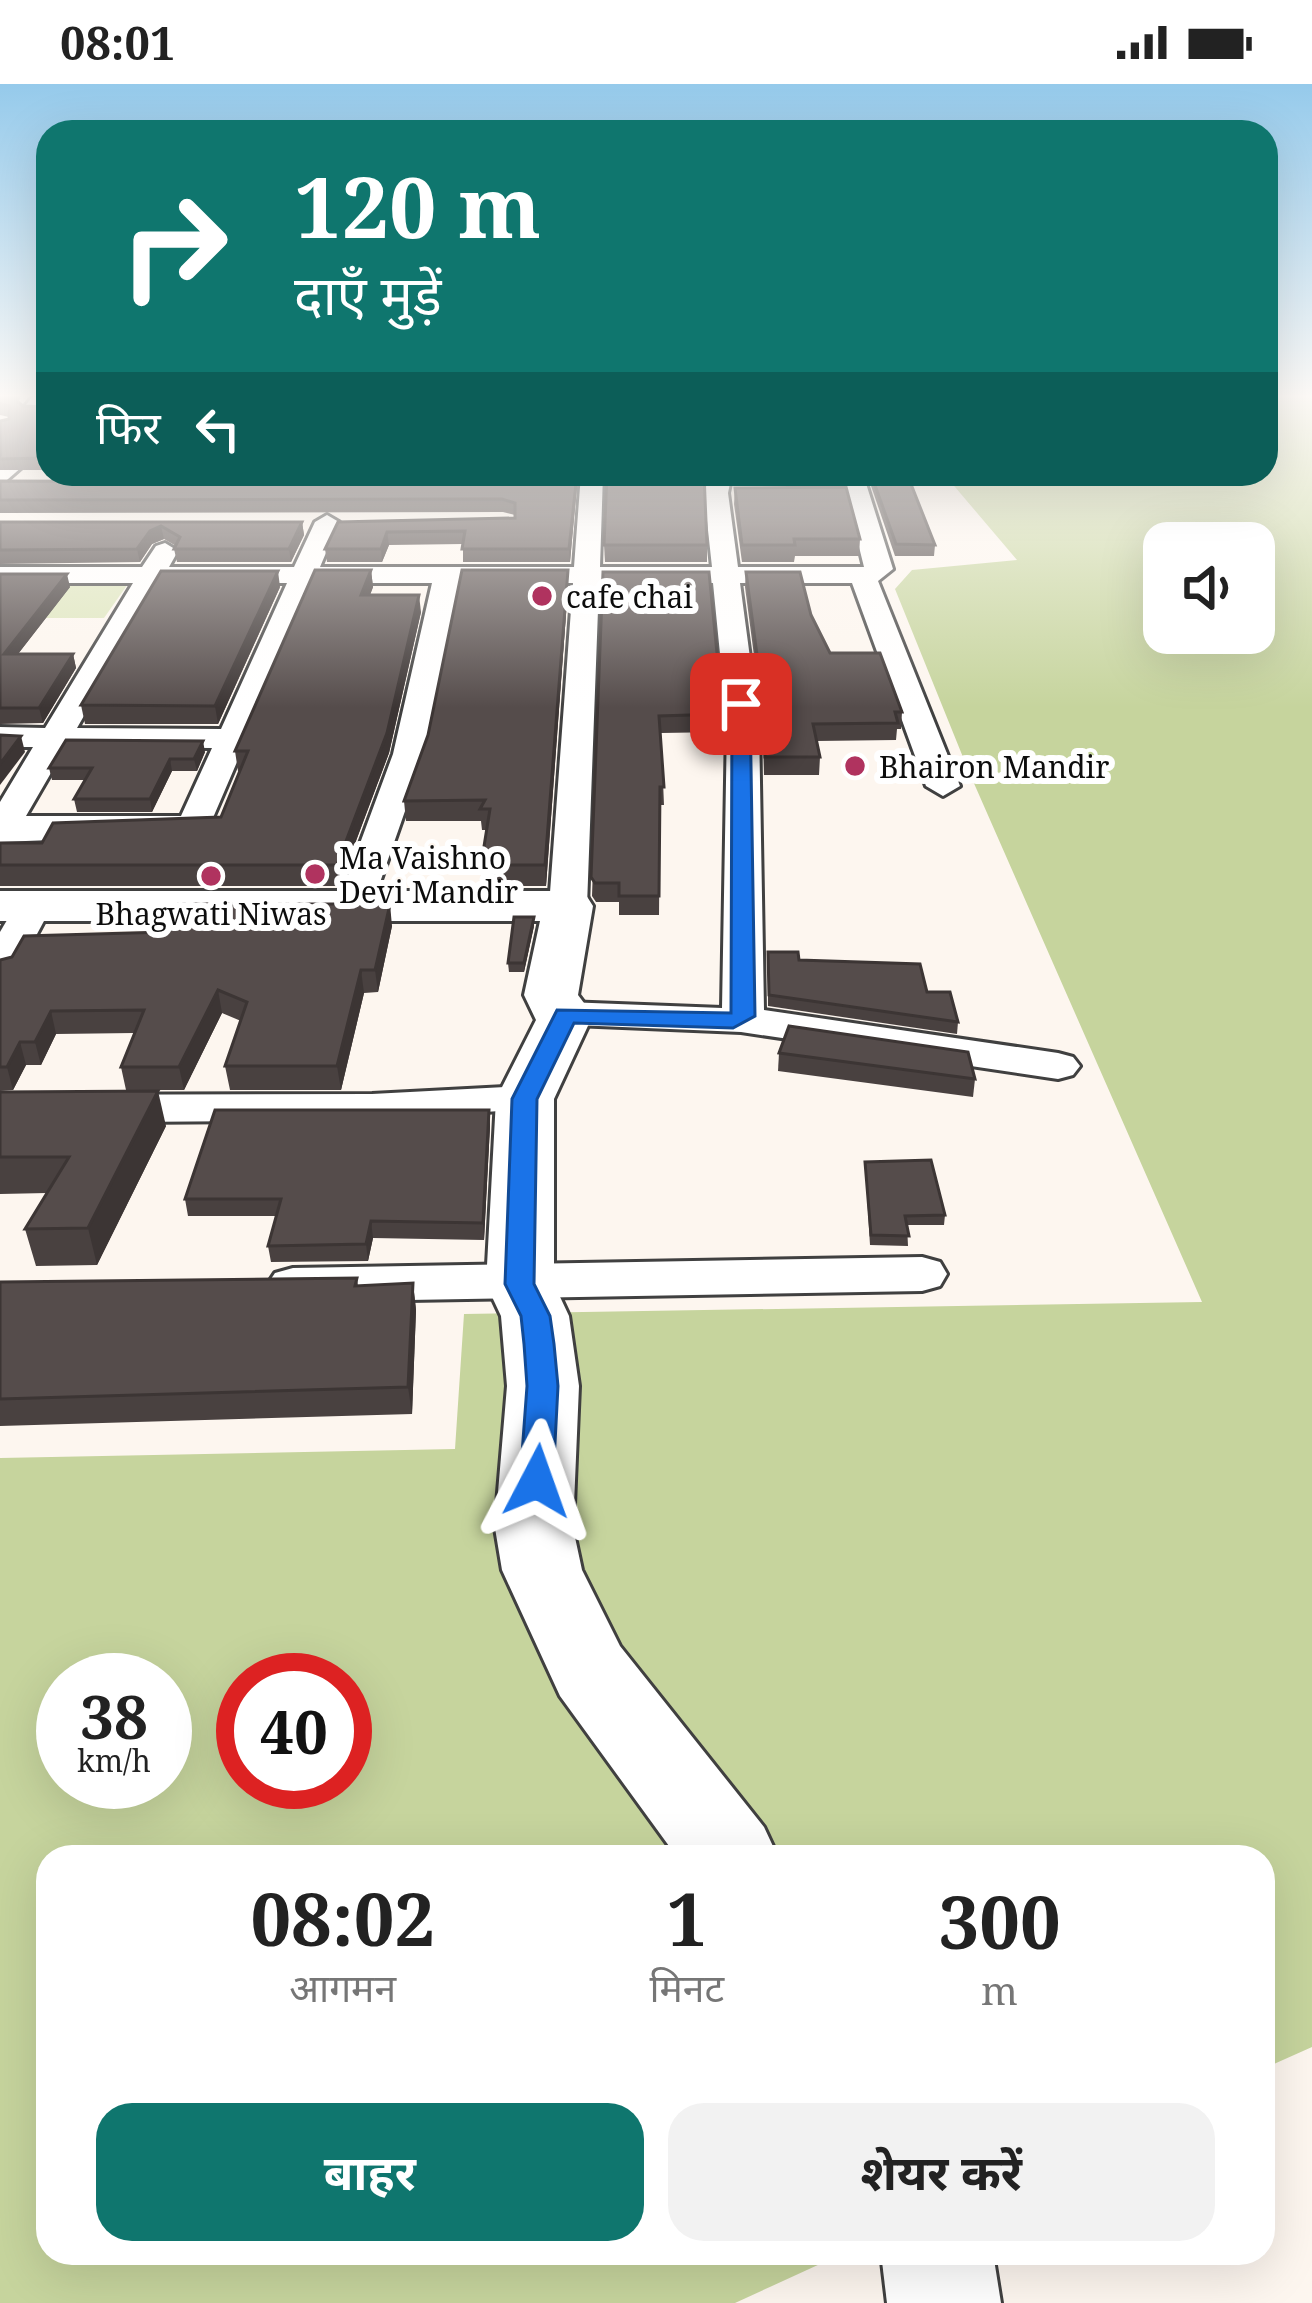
<!DOCTYPE html>
<html lang="hi">
<head>
<meta charset="utf-8">
<style>
  body { margin:0; font-family:"Noto Serif","Noto Sans Devanagari",serif; background:#f2f2f2; color:#222; height:100vh; display:flex; flex-direction:column; font-size:45px; white-space:nowrap }
  * { box-sizing:border-box; margin:0 }
  p { font-size:39px; color:#767676 }
  .icon { flex:none; width:66px; height:66px; fill:none; stroke:currentColor; stroke-width:2; stroke-linecap:round; stroke-linejoin:round }
  .map { position:relative; flex:1; overflow:hidden }
  .side { position:absolute; left:36px; top:1761px; width:1239px; height:420px; display:flex; flex-direction:column; background:#fff; border-radius:36px; box-shadow:0 12px 48px #0002 }
  .side>* { flex:none }
  .guide { position:absolute; left:36px; top:36px; width:1242px; height:366px; border-radius:36px; box-shadow:0 12px 48px #0002; background:#0f766e; color:#fff; overflow:hidden }
  .controls { position:absolute; left:1143px; top:438px; display:grid; gap:24px }
  .controls a { display:grid; place-items:center; width:132px; height:132px; border-radius:24px; background:#fff; box-shadow:0 12px 48px #0002; font-size:60px }
  .speed { position:absolute; left:36px; top:1569px; display:flex; gap:24px; font-size:60px; font-weight:700; text-align:center }
  .speed>* { display:grid; place-content:center; width:156px; height:156px; border-radius:50%; background:#fff; box-shadow:0 12px 48px #0002; line-height:1 }
  .speed small { font-size:30px; font-weight:400 }
  .speed .limit { border:18px solid #d22; background:#fff; color:#111 }
  .pin { position:absolute; display:grid; place-items:center; width:102px; height:102px; color:#fff; margin:-51px; border-radius:24px; box-shadow:0 6px 18px #0006 }
  .me { position:absolute; width:132px; margin:-66px; rotate:4deg; stroke-linejoin:round; filter:drop-shadow(0 0 9px #0008) }
  .turn { display:flex; align-items:center; gap:42px; height:252px; padding:0 60px; font-size:54px }
  .turn .icon { width:156px; height:156px; stroke-width:2.5 }
  .turn b { display:block; font-size:84px; line-height:102px }
  .then { display:flex; align-items:center; height:114px; padding:0 60px; background:#0003; gap:24px; font-size:45px }
  .eta { display:flex; justify-content:space-evenly; align-items:center; height:204px; text-align:center }
  .eta b { font-size:72px; font-weight:700; line-height:84px }
  .cta { display:flex; gap:24px; margin-top:auto; padding:24px 60px }
  .cta a { flex:1; height:138px; border-radius:36px; background:#0f766e; color:#fff; font-size:48px; font-weight:700; line-height:138px; text-align:center }
  .cta a+a { background:#f2f2f2; color:#222 }
  .status { display:flex; justify-content:space-between; align-items:center; height:84px; padding:0 60px; background:#fff; direction:ltr }
  .status svg { height:33px; fill:currentColor }
  .map>svg:first-child { display:block }
  .green { fill:#dde5bc }
  .forest { fill:#c6d49d; fill-rule:evenodd }
  .lines { fill:none; stroke-linecap:round; stroke-linejoin:round }
  .minor-casing { stroke:#404040; stroke-width:6 }
  .tertiary-casing { stroke:#404040; stroke-width:6 }
  .minor { fill:#fff; fill-rule:evenodd }
  .tertiary { fill:#fff; fill-rule:evenodd }
  .wall { fill:#494140 }
  .shaded-wall { fill:#3c3534 }
  .building { fill:#554c4b; stroke:#3c3534; stroke-width:3 }
  .route { fill:#1a73e8; stroke:#114b97; stroke-width:3 }
  .poi-dot { fill:#b0335f; stroke:#fff; stroke-width:4.5 }
  .labels { text-anchor:middle; dominant-baseline:central; stroke-width:12; stroke-linejoin:round; paint-order:stroke }
  .far-poi-label { font-size:30px; fill:#0d0d0d; stroke:#fff; text-anchor:start }
</style>
</head>
<body>
<div class="status"><b>08:01</b><svg viewBox="0 0 49 12"><path d="M0 12V9h3v3zM5 12V6h3v6zM10 12V3h3v9zM15 12V0h3v12zM26 1h20v11H26zM47 4h2v5h-2z"/></svg></div>
<div class="map">
<svg width="1312" height="2219" viewBox="0 0 1312 2219">
  <rect width="100%" height="100%" fill="#fdf6ef"/>
  <polygon class="green" points="130,497 104,534 0,534 0,498"/>
  <path class="forest" d="M1266,313H1312V1963L1263,1985V1773H48V2169H844L735,2219H0V1374L455,1365L464,1230L1202,1218L969,688L895,505L912,486L1017,476L944,390H1266ZM1164,459H1254V549H1164ZM63,1596H165V1698H63ZM243,1596H345V1698H243Z"/>
  <g class="lines">
    <defs>
      <g id="minor">
        <polygon points="32,313 48,313 48,331 26,329 23,325"/>
        <polygon points="11,371 30,376 0,402 0,382"/>
        <path d="M581,390H603L600,483H712L704,409L710,390H732L728,409L738,483H864L841,390H863L893,485L878,497L960,702L943,712L926,702L852,499H740L759,641L764,926L1058,969L1073,973L1080,982L1073,991L1058,995L741,948L551,940L545,931L551,922L566,918L722,924L727,641L713,499H599L587,822L581,830L568,833L549,822L573,499H459L425,670L370,827H344L338,819L393,670L432,499H314L206,750L0,758V718L33,663H0V643L45,644L133,499H0V483H142L156,462L165,459L178,467L169,483H294L315,438L327,431L339,438L320,483H574ZM160,499H287L221,645L77,644ZM66,663L212,664L181,732H26Z"/>
        <polygon points="33,811 52,822 14,893 0,896 0,848 20,814"/>
        <polygon points="525,1002 541,1006 547,1015 541,1024 372,1036 0,1039 0,1011 372,1010"/>
        <polygon points="922,1173 940,1178 947,1190 940,1202 922,1207 293,1218 275,1213 267,1201 275,1189 293,1184"/>
      </g>
      <g id="tertiary">
        <polygon points="0,807 568,807 586,811 593,822 578,911 593,931 554,1015 554,1200 569,1232 579,1302 573,1444 582,1486 620,1562 764,1743 778,1773 677,1773 560,1612 502,1486 495,1444 507,1302 501,1232 486,1200 496,1015 536,936 524,911 540,837 0,837"/>
        <polygon points="881,2169 993,2169 1001,2219 887,2219"/>
      </g>
    </defs>
    <use href="#minor" class="minor-casing"/>
    <use href="#tertiary" class="tertiary-casing"/>
    <use href="#minor" class="minor"/>
    <use href="#tertiary" class="tertiary"/>
  </g>
  <g class="wall">
    <polygon points="0,313 23,322 48,323 48,386 0,386 0,337 9,335 9,333 0,331"/>
    <polygon points="398,390 578,390 570,478 463,478 463,460 389,461 382,478 327,478 325,465 338,438 515,434 515,431 503,428 0,429 0,397 361,398 398,393"/>
    <polygon points="803,390 840,390 838,397 805,397"/>
    <polygon points="867,390 907,390 935,461 934,472 895,472"/>
    <polygon points="735,404 860,455 859,472 795,472 794,478 742,478 734,420"/>
    <polygon points="0,438 302,438 304,451 291,478 177,478 174,465 176,462 164,455 152,460 140,478 0,480"/>
    <polygon points="604,461 707,461 707,478 605,478"/>
    <polygon points="371,486 373,503 370,511 421,528 389,669 339,802 0,802 0,759 42,759 221,733 240,687 238,687 235,667"/>
    <polygon points="603,488 723,630 722,648 661,649 664,721 660,721 659,831 619,831 619,818 596,818 592,812"/>
    <polygon points="746,488 811,531 830,569 902,628 901,645 897,645 896,656 816,657 820,673 819,691 764,691 763,640 745,503"/>
    <polygon points="0,490 70,503 18,570 73,570 76,584 43,639 0,640"/>
    <polygon points="280,503 218,640 85,640 81,621"/>
    <polygon points="568,503 546,802 483,802 481,781 487,746 482,746 481,737 406,737 404,717"/>
    <polygon points="205,668 197,687 172,687 152,728 77,728 74,715 85,696 52,696 49,684"/>
    <polygon points="392,842 378,908 364,909 341,1006 230,1006 225,982 241,937 222,929 184,1006 126,1006 121,983 134,949 56,950 41,981 26,981 13,1006 0,1007 0,876"/>
    <polygon points="534,842 524,888 509,888 508,879"/>
    <polygon points="768,868 927,908 958,938 957,950 768,922"/>
    <polygon points="779,969 975,995 973,1013 778,987"/>
    <polygon points="0,1008 166,1042 97,1181 36,1182 25,1145 47,1109 0,1110"/>
    <polygon points="489,1026 490,1042 484,1156 373,1154 368,1177 271,1178 268,1162 276,1132 188,1132 185,1115"/>
    <polygon points="865,1078 945,1131 944,1141 907,1141 908,1162 870,1161"/>
    <polygon points="357,1194 358,1202 413,1199 416,1226 412,1330 0,1342 0,1198"/>
  </g>
  <g class="shaded-wall">
    <polygon points="577,390 578,390 570,478 569,465"/>
    <polygon points="302,438 304,451 291,478 289,465"/>
    <polygon points="161,442 164,455 152,460 140,478 137,465 150,447"/>
    <polygon points="387,448 389,461 382,478 381,465"/>
    <polygon points="371,486 373,503 363,529 361,511"/>
    <polygon points="568,486 568,503 546,802 545,781"/>
    <polygon points="278,487 280,503 218,640 215,622"/>
    <polygon points="67,490 70,503 7,584 4,570"/>
    <polygon points="419,511 421,528 389,669 339,802 337,781"/>
    <polygon points="73,570 76,584 43,639 39,624"/>
    <polygon points="21,652 25,668 0,701 0,680"/>
    <polygon points="203,657 205,668 197,687 194,675"/>
    <polygon points="170,675 172,687 152,728 150,715"/>
    <polygon points="390,820 392,842 378,908 375,886"/>
    <polygon points="534,833 534,842 524,888 524,879"/>
    <polygon points="361,886 364,909 341,1006 337,982"/>
    <polygon points="218,906 222,929 184,1006 179,983"/>
    <polygon points="51,927 56,950 41,981 35,958"/>
    <polygon points="20,958 26,981 13,1006 7,983"/>
    <polygon points="158,1007 166,1042 97,1181 88,1144"/>
    <polygon points="489,1026 490,1042 484,1156 483,1139"/>
    <polygon points="371,1137 373,1154 368,1177 366,1160"/>
    <polygon points="413,1199 416,1226 412,1330 408,1303"/>
  </g>
  <g class="building">
    <polygon points="0,313 19,313 17,317 23,322 48,323 48,374 0,375 0,337 9,335 9,322 0,320"/>
    <polygon points="399,390 577,390 569,465 462,465 465,447 387,448 381,465 325,465 338,438 515,434 515,419 502,415 0,416 0,397 361,398 399,393"/>
    <polygon points="607,390 704,390 707,461 604,461"/>
    <polygon points="871,390 907,390 935,461 896,460"/>
    <polygon points="846,403 860,455 794,455 795,461 742,461 735,404"/>
    <polygon points="0,438 302,438 289,465 174,465 180,453 161,442 150,447 137,465 0,466"/>
    <polygon points="315,486 371,486 361,511 419,511 387,649 337,781 0,781 0,759 42,759 53,739 221,733 248,667 235,667"/>
    <polygon points="462,486 568,486 545,781 481,781 490,725 480,725 485,716 404,717 428,651"/>
    <polygon points="161,487 278,487 215,622 81,621"/>
    <polygon points="603,488 709,488 723,630 659,632 664,703 660,703 659,812 619,812 619,799 595,799 591,793"/>
    <polygon points="746,488 800,488 811,531 830,569 880,569 902,628 895,628 898,639 813,640 820,673 765,673 764,624"/>
    <polygon points="0,490 67,490 4,570 73,570 39,624 0,624"/>
    <polygon points="0,651 21,652 0,680"/>
    <polygon points="66,656 203,657 194,675 170,675 150,715 74,715 92,684 49,684"/>
    <polygon points="178,820 390,820 375,886 361,886 337,982 225,982 247,918 218,906 179,983 121,983 144,926 51,927 35,958 20,958 7,983 0,983 0,876 12,873 24,852 166,848"/>
    <polygon points="514,833 534,833 524,879 508,879"/>
    <polygon points="768,868 798,868 799,876 920,880 927,908 950,908 958,938 769,911"/>
    <polygon points="789,942 968,968 975,995 779,969"/>
    <polygon points="158,1007 88,1144 25,1145 69,1073 0,1073 0,1008"/>
    <polygon points="215,1026 489,1026 483,1139 371,1137 366,1160 268,1162 281,1115 185,1115"/>
    <polygon points="931,1076 945,1131 905,1132 909,1152 871,1151 865,1078"/>
    <polygon points="357,1194 355,1202 413,1199 408,1303 0,1315 0,1198"/>
  </g>
  <linearGradient id="sky" x2="0" y2="1"><stop stop-color="#95caeb"/><stop offset="0.5" stop-color="#fefbf8"/><stop offset="1" stop-color="#fefbf8" stop-opacity="0"/></linearGradient>
  <rect width="1312" height="624" fill="url(#sky)"/>
  <polygon class="route" points="741,615 750,620 755,932 733,944 574,939 537,1015 534,1200 550,1232 554,1260 558,1302 553,1397 537,1409 520,1397 527,1302 524,1260 521,1232 505,1200 512,1015 557,926 731,929 732,620"/>
  <g class="poi-dot">
    <circle cx="542" cy="512" r="12"/>
    <circle cx="855" cy="682" r="12"/>
    <circle cx="315" cy="790" r="12"/>
    <circle cx="211" cy="792" r="12"/>
  </g>
  <g class="labels">
    <g class="far-poi-label">
      <text x="566" y="512">cafe chai</text>
      <text x="879" y="682">Bhairon Mandir</text>
      <text x="339" y="773">Ma Vaishno<tspan x="339" dy="34">Devi Mandir</tspan></text>
      <text x="211" y="829" text-anchor="middle">Bhagwati Niwas</text>
    </g>
  </g>
</svg>
<div class="controls">
<a><svg class="icon" aria-label="sound" viewBox="0 0 24 24"><path d="M4 9h4l5-4v14l-5-4H4zM17 9q2 3 0 6"/></svg></a>
</div>
<div class="speed"><div>38<small>km/h</small></div><div class="limit">40</div></div>
<div class="pin" style="left:741px;top:620px;background:#d93025"><svg class="icon" aria-label="arrive" viewBox="0 0 24 24"><path d="M6 21V4h12l-3 4 3 4H6"/></svg></div>
<svg class="me" style="left:537px;top:1397px" viewBox="-20 -20 40 40"><path d="M0-17L14 15 0 8-14 15z" fill="#1a73e8" stroke="#fff" stroke-width="4"/></svg>
<div class="guide">
<div class="turn"><svg class="icon" aria-label="right" viewBox="0 0 24 24"><path d="M7 20v-9h11M14 6l5 5-5 5"/></svg><div><b>120 m</b>दाएँ मुड़ें</div></div>
<div class="then">फिर<svg class="icon" aria-label="left" viewBox="0 0 24 24"><path d="M17 20v-9H6M10 6l-5 5 5 5"/></svg></div>
</div>
<section class="side">
<div class="eta">
<div><b>08:02</b><p>आगमन</p></div>
<div><b>1</b><p>मिनट</p></div>
<div><b>300</b><p>m</p></div>
</div>
<div class="cta"><a>बाहर</a><a>शेयर करें</a></div>
</section>
</div>
</body>
</html>
